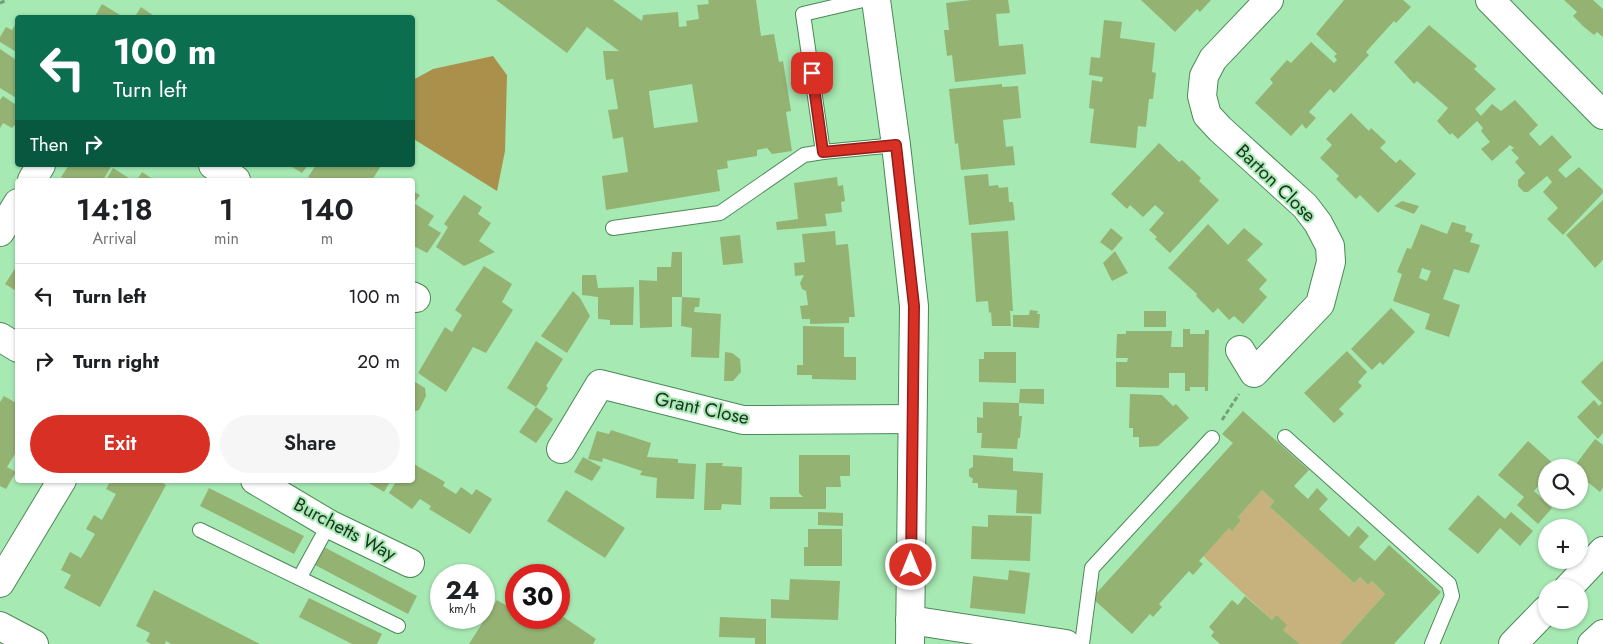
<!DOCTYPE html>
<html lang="en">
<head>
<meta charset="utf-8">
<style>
  body { margin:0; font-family:Jost,sans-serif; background:#f6f6f6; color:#202124; height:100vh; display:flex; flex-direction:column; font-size:19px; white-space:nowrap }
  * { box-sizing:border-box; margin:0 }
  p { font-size:16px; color:#757577 }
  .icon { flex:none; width:28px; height:28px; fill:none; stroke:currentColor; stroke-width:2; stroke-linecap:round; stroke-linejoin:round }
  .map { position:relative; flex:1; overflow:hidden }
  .details { position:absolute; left:15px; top:178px; width:400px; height:305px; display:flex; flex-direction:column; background:#fff; border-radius:5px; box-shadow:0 1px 4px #0004 }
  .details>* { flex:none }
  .hud { position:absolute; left:15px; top:15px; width:400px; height:152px; border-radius:5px; box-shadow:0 1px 4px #0004; background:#0b6e4f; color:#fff; overflow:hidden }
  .buttons { position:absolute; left:1538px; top:459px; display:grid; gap:10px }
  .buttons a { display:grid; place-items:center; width:50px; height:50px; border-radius:50%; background:#fff; box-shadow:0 1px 4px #0004; font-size:25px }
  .speed { position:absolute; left:430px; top:564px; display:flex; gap:10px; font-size:25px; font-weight:700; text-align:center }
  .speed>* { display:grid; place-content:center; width:65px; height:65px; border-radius:50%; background:#fff; box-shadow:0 1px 4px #0004; line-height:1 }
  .speed small { font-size:12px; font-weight:400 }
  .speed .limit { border:8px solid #d22; background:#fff; color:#111 }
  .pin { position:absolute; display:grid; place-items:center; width:42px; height:42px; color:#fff; margin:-21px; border-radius:10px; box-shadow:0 2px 8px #0006 }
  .me { position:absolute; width:55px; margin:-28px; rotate:0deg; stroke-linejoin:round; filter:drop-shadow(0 0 4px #0008) }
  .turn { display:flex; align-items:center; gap:18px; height:105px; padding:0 15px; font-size:22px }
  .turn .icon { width:65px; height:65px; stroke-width:2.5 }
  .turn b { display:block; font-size:35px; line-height:42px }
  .then { display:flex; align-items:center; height:48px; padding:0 15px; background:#0003; gap:10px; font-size:19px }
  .eta { display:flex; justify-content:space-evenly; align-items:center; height:85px; text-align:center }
  .eta b { font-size:30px; font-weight:600; line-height:35px }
  .primary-button { display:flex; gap:10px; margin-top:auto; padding:10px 15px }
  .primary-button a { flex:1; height:58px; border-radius:30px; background:#d93025; color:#fff; font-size:20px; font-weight:600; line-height:58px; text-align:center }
  .primary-button a+a { background:#f6f6f6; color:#202124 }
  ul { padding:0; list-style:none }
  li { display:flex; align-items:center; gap:15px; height:65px; padding:0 15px; border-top:1px solid #e0e0e0 }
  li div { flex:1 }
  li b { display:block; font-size:19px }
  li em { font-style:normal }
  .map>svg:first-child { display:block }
  .green { fill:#c7b27d }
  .forest { fill:#aa904a }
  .building { fill:#94b373; fill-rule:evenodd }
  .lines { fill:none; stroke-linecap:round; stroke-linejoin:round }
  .service-casing { stroke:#4a8958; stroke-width:16 }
  .minor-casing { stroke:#4a8958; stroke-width:30 }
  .secondary-casing { stroke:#4a8958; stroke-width:30 }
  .path { stroke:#70a279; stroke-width:3; stroke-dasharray:5 2.5; stroke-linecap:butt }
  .service { stroke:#fff; stroke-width:14 }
  .minor { stroke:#fff; stroke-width:28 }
  .secondary { stroke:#fff; stroke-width:28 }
  .route-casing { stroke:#8d1f18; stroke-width:12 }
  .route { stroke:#d93025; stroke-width:9 }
  .labels { text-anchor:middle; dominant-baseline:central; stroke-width:4; stroke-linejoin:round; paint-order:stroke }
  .street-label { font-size:19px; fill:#1a341f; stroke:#a7e9b3 }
</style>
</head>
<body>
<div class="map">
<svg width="1603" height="644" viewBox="0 0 1603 644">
  <rect width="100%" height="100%" fill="#a7e9b3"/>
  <polygon class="green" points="1262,490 1274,501 1270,507 1354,583 1360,577 1368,585 1372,581 1385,594 1340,644 1300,644 1283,630 1276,615 1272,620 1203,556 1229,528 1232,530 1241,520 1238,517"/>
  <polygon class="forest" points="493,56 507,75 505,151 497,191 412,138 413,80 433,69"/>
  <g class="building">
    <path d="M496,0H613L642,21L643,15L678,12L679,27L687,26L686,21L699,19L697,5L709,4L708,0H756L761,36L774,34L779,62L783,61L791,111L786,112L792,151L772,154L767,148L757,150V156L727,161L728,168L717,170L720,191L606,210L602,176L628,172L623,137L613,139L608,110L618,109L613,79L606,80L603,51H619L587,27L567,53ZM692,84L698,122L654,128L649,91Z"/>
    <polygon points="971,0 1008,0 1010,13 996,14 999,46 1023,44 1026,74 955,82 952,55 947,56 944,30 949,30 946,3"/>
    <polygon points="1141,0 1211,0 1200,12 1197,9 1175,32"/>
    <polygon points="1344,0 1403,0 1411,7 1396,23 1394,21 1366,52 1369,55 1334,93 1330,89 1309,112 1316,118 1306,129 1302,124 1291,136 1255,103 1273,83 1270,79 1287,60 1291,63 1311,42 1334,63 1337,60 1334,56 1337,54 1316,34"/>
    <polygon points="1564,0 1593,0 1603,9 1603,37 1597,32 1594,35 1584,27 1573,16 1577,12"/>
    <polygon points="102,4 125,18 94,18"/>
    <polygon points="141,7 157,18 134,18"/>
    <polygon points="1104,20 1122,22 1120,38 1155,43 1152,72 1156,73 1153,99 1149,99 1146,127 1138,126 1136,148 1090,143 1094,109 1089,108 1092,80 1102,82 1103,77 1089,75 1091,57 1100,58"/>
    <polygon points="18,21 18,53 0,42 0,37 6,27 12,30"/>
    <polygon points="1429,25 1477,66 1474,69 1496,89 1475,109 1481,116 1492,104 1501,111 1515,100 1538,125 1529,134 1540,146 1552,135 1572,157 1558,170 1566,178 1579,167 1603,190 1603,193 1563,235 1547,219 1558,208 1543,192 1552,182 1547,176 1528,192 1524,192 1518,186 1518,180 1525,173 1515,162 1519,158 1511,150 1514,148 1510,145 1492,161 1481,149 1490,142 1481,131 1483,128 1477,121 1458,139 1452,133 1450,135 1437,121 1448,108 1417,81 1414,84 1394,62"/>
    <polygon points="0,49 18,61 18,99 0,88"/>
    <polygon points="1002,84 1002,87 1018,86 1021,118 1003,120 1006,147 1013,146 1015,165 961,170 958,143 955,144 949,89"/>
    <polygon points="3,96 18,106 18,121 12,128 3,123 0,128 0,100"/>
    <polygon points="1351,113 1369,131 1371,128 1386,142 1380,148 1396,163 1400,159 1416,174 1378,213 1360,195 1356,199 1336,179 1339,176 1320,158 1332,145 1326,139"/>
    <polygon points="1159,143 1179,162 1182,160 1201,178 1199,181 1219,200 1170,253 1155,239 1157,237 1149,230 1164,213 1155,205 1143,217 1130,205 1127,209 1111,194"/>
    <polygon points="69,165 112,165 103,180 66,180 61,177"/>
    <polygon points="289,165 308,165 302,173"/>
    <polygon points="316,165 378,165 381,166 372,180 313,180 308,177"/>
    <polygon points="113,168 132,180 106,180"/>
    <polygon points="142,172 154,180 137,180"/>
    <polygon points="988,174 989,186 998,185 999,188 1008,187 1009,202 1013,202 1015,220 969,225 964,176"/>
    <polygon points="837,177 838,186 843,185 845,201 841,202 842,212 825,214 827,226 777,230 776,222 798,219 794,183"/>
    <polygon points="412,191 420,195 414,203 434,216 428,225 441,233 427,253 412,245"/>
    <polygon points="464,195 482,207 478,214 491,223 479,241 495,252 464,266 436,247 448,227 444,224"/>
    <polygon points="1603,200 1603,260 1595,268 1566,235"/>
    <polygon points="1402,201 1419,206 1414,214 1394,206"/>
    <path d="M1452,222L1466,226L1465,231L1473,234L1470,242L1480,245L1469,273L1454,269L1443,299L1460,305L1449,337L1425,329L1430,314L1393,301L1402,274L1397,272L1407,248L1411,249L1421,224L1447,234ZM1422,268L1431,271L1427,281L1419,278Z"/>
    <polygon points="1208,224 1228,245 1244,228 1263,244 1247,260 1267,280 1259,289 1267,297 1243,324 1234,316 1229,320 1218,308 1213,313 1196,296 1197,294 1168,268"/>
    <polygon points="1111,228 1123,238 1112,251 1100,242"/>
    <polygon points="835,231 836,245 848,244 855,317 849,317 849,323 810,324 810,319 802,319 800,306 808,305 806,291 802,289 800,283 804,275 795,276 794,263 805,262 802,234"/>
    <polygon points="1008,231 1013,311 1010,311 1011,326 992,326 991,312 989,313 988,301 976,302 971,233"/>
    <polygon points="740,235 743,263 723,265 720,237"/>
    <polygon points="1115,251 1128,273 1112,281 1103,263"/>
    <polygon points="672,252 682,252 682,297 672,297 672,327 640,328 639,280 657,281 657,267 671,267"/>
    <polygon points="18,264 18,292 5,284"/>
    <polygon points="484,266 512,284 502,302 513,310 486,353 473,347 446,392 418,373 445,327 452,332 462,315 455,310"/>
    <polygon points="582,275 596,275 598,288 634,287 633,325 610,325 610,320 598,319 598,297 582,295"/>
    <polygon points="573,291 580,298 590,316 567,353 541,336"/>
    <polygon points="682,297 700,298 699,307 695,307 694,312 721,314 719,358 691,357 692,328 681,326"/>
    <polygon points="1391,308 1415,332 1383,365 1380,362 1372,370 1351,349"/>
    <polygon points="1030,310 1038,311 1037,314 1040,314 1039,328 1013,327 1013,315 1029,315"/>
    <rect x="1144" y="311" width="22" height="16"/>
    <polygon points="803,326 844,327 844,357 856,357 856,380 812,379 812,375 797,375 797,365 803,365"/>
    <polygon points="1183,329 1190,329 1190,334 1205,334 1205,330 1209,330 1208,391 1205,391 1205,387 1190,387 1190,391 1185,391 1185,373 1169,373 1169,388 1116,387 1116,362 1127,362 1128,358 1116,358 1117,334 1126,334 1126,331 1172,331 1171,347 1183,347"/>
    <polygon points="536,341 563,359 546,386 548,388 536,407 507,388"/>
    <polygon points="1347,351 1367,372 1358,382 1362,386 1339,409 1344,414 1334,423 1304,393"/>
    <polygon points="725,352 732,353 740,359 741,372 733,381 724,381"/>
    <polygon points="984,352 1016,352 1016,383 979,382 979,359 984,359"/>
    <polygon points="1602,361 1603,362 1603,433 1598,439 1577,417 1594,400 1599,406 1602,403 1581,382"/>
    <polygon points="412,380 425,388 426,396 419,410 412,412"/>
    <polygon points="1020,389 1044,389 1044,404 1019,403"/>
    <polygon points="1130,394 1162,395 1173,406 1176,404 1189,418 1158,446 1139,447 1139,437 1133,437 1133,428 1129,428"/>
    <polygon points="4,396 18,404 18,449 7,467 16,472 6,489 0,486 0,402"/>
    <polygon points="983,402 1019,403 1019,416 1022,416 1020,438 1018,438 1017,449 981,448 982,433 977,433 977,417 983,418"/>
    <polygon points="536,407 553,419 536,443 519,432"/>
    <polygon points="1243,411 1309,470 1294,486 1308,499 1317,488 1328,499 1319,509 1349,537 1358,526 1369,536 1359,547 1375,561 1389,545 1441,592 1394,644 1340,644 1385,594 1372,581 1368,585 1360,577 1354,583 1270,507 1274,501 1262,490 1238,517 1241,520 1232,531 1229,528 1199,561 1203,564 1193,575 1189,571 1159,604 1162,607 1153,617 1150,614 1132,634 1092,598 1233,443 1222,434"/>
    <polygon points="611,430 651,443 647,457 678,459 678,463 696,464 694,499 656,498 657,478 640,475 642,471 603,458 602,462 588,459 597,431 609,434"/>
    <polygon points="1595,439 1603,445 1603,488 1600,492 1579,475 1579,468 1573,468"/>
    <polygon points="1528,441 1556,466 1546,468 1546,477 1534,491 1552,508 1538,524 1517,505 1524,497 1498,475"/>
    <polygon points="799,455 850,455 850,476 840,476 841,487 826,487 826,509 770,509 770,497 803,497 799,493"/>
    <polygon points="973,455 1013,458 1013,471 1043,473 1041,514 1016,513 1017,490 978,488 978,483 972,483 973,479 969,476 969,469 973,467"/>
    <polygon points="583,457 601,467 592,481 574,472"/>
    <polygon points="412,463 445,482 443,486 456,494 461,487 472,495 476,489 492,499 470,534 429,509 431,506 420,499 412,509 389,493 397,480 412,480"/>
    <polygon points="706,463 723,463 722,466 742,467 741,505 722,504 721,510 704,510"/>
    <polygon points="111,480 158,480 166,485 100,607 64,588 71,575 61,570 70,552 81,558 95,534 86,529 94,515 102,520 116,494 106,489"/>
    <polygon points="364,480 391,480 384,492"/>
    <polygon points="209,488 304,536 294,554 200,506"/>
    <polygon points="566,490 625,528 605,558 547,521"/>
    <polygon points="1478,495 1505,519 1511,512 1533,531 1520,546 1500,528 1478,554 1448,529"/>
    <polygon points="818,512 843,513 843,526 818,525"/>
    <polygon points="988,515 1032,516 1030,561 971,559 972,526 988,527"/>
    <polygon points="808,529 842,529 842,566 804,566 804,547 808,547"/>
    <polygon points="324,547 417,596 408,614 315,565"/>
    <polygon points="1009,570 1030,573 1025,614 970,608 973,576 1008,580"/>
    <polygon points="790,579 840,581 838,620 771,618 771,599 789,600"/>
    <polygon points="154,590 260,644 171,644 166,641 165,644 151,644 146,641 150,633 136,626"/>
    <polygon points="1245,596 1272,620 1276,615 1287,625 1283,630 1300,644 1220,644 1211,636 1214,632 1209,627 1232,600 1238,605"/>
    <polygon points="309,598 382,634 377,644 352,644 299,617"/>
    <polygon points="497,600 514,610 516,606 516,618 559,618 559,614 596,639 593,644 469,644"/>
    <polygon points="720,617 766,619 766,644 755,644 755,638 719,637"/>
  </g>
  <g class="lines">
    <defs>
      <g id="service">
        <polyline points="863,0 803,14 823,152 896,145"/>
        <polyline points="613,228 720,213 804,155 823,152"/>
        <polyline points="1285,437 1449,584 1452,596 1432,644"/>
        <polyline points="200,530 398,626"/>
        <polyline points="300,577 329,524"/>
        <polyline points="1082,644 1092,568 1212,438"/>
      </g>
      <g id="minor">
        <polyline points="876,0 896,145 914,306 910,644"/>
        <polyline points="1490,0 1603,115"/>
        <polyline points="213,165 236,180"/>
        <polyline points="32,180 41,165"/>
        <polyline points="0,232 18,203"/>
        <polyline points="412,296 416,298"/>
        <polyline points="0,337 18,348"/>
        <polyline points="1240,350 1254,373 1320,304 1331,262 1330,246 1318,223 1305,206 1220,129 1207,115 1202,96 1204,76 1213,59 1269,0"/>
        <polyline points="561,449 600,384 743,420 912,419"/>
        <polyline points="255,480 329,524 410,563"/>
        <polyline points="0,583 62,480"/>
        <polyline points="910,620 1066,644"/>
        <polyline points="1592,644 1603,634"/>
      </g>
      <g id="secondary">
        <polyline points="1568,588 1603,551"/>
        <polyline points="0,626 34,644"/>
        <polyline points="1513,644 1546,610"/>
      </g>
    </defs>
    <use href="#service" class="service-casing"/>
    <use href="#minor" class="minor-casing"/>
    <use href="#secondary" class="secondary-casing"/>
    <g class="path">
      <polyline points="0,3 7,0"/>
      <polyline points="1222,420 1239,394"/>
    </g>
    <use href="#service" class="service"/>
    <use href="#minor" class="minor"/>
    <use href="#secondary" class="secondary"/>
  </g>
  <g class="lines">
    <defs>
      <polyline id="route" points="812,73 823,152 896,145 914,306 911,565"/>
    </defs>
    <use href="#route" class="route-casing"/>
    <use href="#route" class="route"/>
  </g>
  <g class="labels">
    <g class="street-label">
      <text transform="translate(1276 183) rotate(44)">Barton Close</text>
      <text transform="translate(702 408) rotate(12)">Grant Close</text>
      <text transform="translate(345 529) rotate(28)">Burchetts Way</text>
    </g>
  </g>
</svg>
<div class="buttons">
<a><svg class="icon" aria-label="search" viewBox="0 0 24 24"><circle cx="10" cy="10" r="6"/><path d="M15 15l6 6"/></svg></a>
<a>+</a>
<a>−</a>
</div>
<div class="speed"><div>24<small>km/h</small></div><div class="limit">30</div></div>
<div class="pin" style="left:812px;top:73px;background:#d93025"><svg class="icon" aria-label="arrive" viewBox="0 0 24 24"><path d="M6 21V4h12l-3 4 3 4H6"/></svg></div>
<svg class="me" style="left:911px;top:565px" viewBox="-20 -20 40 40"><circle r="17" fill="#d93025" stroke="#fff" stroke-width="3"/><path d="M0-11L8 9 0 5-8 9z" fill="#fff"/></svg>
<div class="hud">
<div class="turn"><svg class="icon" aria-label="left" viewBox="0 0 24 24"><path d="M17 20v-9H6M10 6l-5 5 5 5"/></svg><div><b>100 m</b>Turn left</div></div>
<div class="then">Then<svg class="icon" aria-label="right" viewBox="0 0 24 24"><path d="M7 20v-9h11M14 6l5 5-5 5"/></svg></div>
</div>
<section class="details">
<div class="eta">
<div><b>14:18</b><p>Arrival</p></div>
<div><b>1</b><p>min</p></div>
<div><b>140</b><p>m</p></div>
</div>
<ul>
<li><svg class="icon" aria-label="left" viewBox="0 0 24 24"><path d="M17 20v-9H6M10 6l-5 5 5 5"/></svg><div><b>Turn left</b></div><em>100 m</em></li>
<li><svg class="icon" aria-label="right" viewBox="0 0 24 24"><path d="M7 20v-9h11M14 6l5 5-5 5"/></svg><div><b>Turn right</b></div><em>20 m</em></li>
</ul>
<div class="primary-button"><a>Exit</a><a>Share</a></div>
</section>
</div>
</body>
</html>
